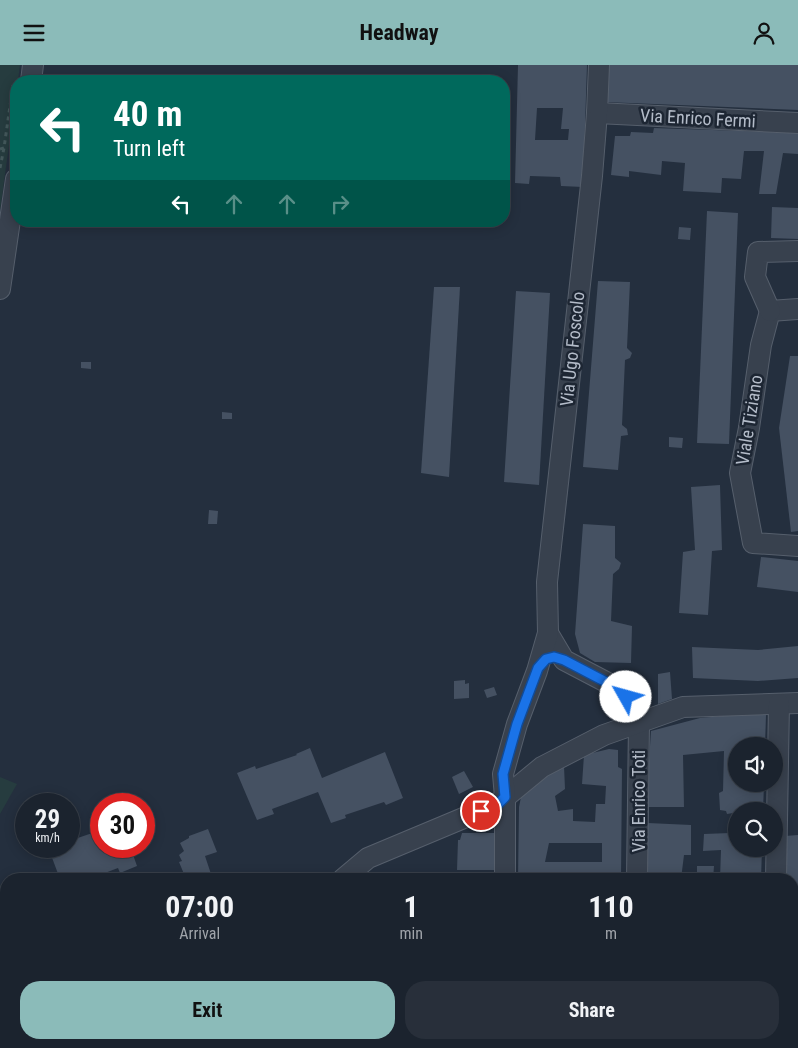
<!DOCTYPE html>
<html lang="en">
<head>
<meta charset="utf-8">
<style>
  body { margin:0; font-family:"Roboto Condensed",sans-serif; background:#282f3a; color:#f1f3f6; height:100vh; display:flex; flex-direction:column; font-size:19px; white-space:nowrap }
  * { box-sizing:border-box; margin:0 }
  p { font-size:16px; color:#a0a4aa }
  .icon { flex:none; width:28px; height:28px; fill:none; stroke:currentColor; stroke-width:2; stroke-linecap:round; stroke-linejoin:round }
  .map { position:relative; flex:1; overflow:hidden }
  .details { position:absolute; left:0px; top:808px; width:799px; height:176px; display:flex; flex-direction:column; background:#1b232e; border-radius:20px 20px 0 0; box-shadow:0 2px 12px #0003,0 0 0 1px #39404a }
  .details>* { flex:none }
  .banner { position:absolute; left:10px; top:10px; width:500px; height:152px; border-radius:20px; box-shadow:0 2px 12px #0003,0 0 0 1px #39404a; background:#00695c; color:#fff; overflow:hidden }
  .fabs { position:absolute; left:728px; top:672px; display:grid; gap:10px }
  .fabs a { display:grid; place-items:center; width:55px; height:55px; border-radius:50%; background:#1b232e; box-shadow:0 2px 12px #0003,0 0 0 1px #39404a; font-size:25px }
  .speed { position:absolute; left:15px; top:728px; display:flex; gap:10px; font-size:25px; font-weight:700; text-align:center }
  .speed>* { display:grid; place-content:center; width:65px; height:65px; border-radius:50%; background:#1b232e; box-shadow:0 2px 12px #0003,0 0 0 1px #39404a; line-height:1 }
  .speed small { font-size:12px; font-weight:400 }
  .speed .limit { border:8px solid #d22; background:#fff; color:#111 }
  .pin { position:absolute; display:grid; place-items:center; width:42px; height:42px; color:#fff; margin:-21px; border:2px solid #fff; border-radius:50%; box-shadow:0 1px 5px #0007 }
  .me { position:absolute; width:55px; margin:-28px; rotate:308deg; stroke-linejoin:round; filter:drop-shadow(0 0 4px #0008) }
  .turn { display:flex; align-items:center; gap:18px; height:105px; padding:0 20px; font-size:22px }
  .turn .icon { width:65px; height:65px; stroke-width:2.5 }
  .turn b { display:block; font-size:35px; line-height:42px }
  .lanes { display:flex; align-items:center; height:48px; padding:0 20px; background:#0003; justify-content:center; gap:25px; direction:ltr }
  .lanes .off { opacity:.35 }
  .eta { display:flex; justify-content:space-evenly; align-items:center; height:85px; text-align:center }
  .eta b { font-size:30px; font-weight:700; line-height:35px }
  .cta { display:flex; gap:10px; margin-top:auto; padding:10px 20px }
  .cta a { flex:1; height:58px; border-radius:20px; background:#8bbbb9; color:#111; font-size:20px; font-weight:700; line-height:58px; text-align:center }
  .cta a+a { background:#282f3a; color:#f1f3f6 }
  header { display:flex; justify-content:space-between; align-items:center; height:65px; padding:0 20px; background:#8bbbb9; color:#111; font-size:22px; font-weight:700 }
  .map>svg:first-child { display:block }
  .green { fill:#263c3f }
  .building { fill:#455162; fill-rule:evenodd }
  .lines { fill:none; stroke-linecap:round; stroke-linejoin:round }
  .minor-casing { stroke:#565f6c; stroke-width:22 }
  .path { stroke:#44595c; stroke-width:3; stroke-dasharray:4 4; stroke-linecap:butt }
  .minor { stroke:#38414e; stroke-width:20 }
  .route-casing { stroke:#114b97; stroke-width:12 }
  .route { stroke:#1a73e8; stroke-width:9 }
  .labels { text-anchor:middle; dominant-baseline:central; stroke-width:5; stroke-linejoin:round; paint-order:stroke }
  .street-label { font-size:18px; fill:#b4bcc9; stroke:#1d2633 }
</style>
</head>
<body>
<header><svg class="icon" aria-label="menu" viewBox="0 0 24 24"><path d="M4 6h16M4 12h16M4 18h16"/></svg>Headway<svg class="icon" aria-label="person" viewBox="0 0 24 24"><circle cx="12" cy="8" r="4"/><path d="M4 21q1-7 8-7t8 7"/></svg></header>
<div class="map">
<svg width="798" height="983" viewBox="0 0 798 983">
  <rect width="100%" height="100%" fill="#242f3e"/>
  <g class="green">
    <polygon points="0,0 20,0 18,16 16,16 16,29 0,146"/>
    <polygon points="0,712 17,719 0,749"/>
  </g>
  <g class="building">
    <path d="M518,0H587L583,122L561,121L560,112L530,111L529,119L515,118ZM537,43H563L561,64H569L568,75H535Z"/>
    <polygon points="607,0 798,0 798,45 605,37"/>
    <polygon points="654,63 798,68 798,89 783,88 776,129 759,129 764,86 744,86 741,114 722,113 721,128 683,126 685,98 662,96 661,110 629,106 629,112 611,110 615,71 630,71 631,67 653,68"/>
    <polygon points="772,142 798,143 798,174 771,173"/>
    <polygon points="707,146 738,148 729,379 697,378"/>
    <polygon points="679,162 691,163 690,175 678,174"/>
    <polygon points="598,216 630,217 627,283 632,288 630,293 625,295 622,360 627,364 628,370 621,371 618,405 583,402"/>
    <polygon points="434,222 460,222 449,412 421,408"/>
    <polygon points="516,226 550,228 539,420 504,417"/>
    <polygon points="790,291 798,291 798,466 791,467 779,363"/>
    <polygon points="81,297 91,297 91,304 81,303"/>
    <polygon points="222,347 232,348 232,354 222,354"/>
    <polygon points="669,372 683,373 682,383 669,382"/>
    <polygon points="720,420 722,485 712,486 708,550 679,548 683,487 695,485 691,422"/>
    <polygon points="209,445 218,446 217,459 208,459"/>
    <polygon points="583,459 615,461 615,493 621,498 619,504 613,509 611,556 632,561 631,598 595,597 580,588 575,569"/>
    <polygon points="761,492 798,496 798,527 757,522"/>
    <polygon points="798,581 798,613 758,616 693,613 692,582 758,585"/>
    <polygon points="670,607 672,634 658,639 658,609"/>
    <polygon points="465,615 465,619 469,618 469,633 454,634 454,616"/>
    <polygon points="494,622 497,630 487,633 484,625"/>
    <polygon points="754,648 766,650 765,681 736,681 736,719 764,719 763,746 736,746 736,784 762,784 761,814 720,814 721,785 703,786 704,769 730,768 733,748 727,749 726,746 720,745 719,728 723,726 724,686 683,690 684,742 646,742 651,666 700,653"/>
    <polygon points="310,683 322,713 385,687 403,733 386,740 384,737 345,750 346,753 331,758 318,727 272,744 274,749 257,755 237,708 255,701 256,704 297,690 296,689"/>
    <path d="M609,684L618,685V702L622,704L621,814L580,812V814H570V812L556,811L555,814H518L519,742L521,732L526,722L564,701L565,724L555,731L558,746L573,744V756L595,757L596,739H605L606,721L582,719L584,690ZM549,778H602V797H545Z"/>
    <polygon points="464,706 473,722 459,729 452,712"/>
    <polygon points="648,758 691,760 691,790 684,790 681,814 646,814"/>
    <polygon points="208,764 217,787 205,791 211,809 198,814 189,814 187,809 184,809 179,797 182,796 179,790 184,786 180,778 189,773 189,771"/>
    <polygon points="101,765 101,781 130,781 137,801 120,808 118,803 89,814 60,814 48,782 69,781 69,776"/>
    <polygon points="462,768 497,768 496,805 457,805 458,775 460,775"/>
    <polygon points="798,770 798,829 792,828 792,814 784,814 785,771"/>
    <polygon points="697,801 714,801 713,814 697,814"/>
    <polygon points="6,833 6,864 0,848 0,835"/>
    <polygon points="793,942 798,942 798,983 743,983 743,978 792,978"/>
    <polygon points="6,972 6,978 30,978 28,983 0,983 0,976"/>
    <rect x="310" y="978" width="66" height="5"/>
    <rect x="515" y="978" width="19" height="5"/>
    <rect x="587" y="978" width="27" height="5"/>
  </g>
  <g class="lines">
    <defs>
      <g id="minor">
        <polyline points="31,16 33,0"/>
        <polyline points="597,48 798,58"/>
        <polyline points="0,224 16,114"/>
        <polyline points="798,244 770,246 761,280 749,363 740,408 753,478 798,481"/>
        <polyline points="770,246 755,212 758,187 798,186"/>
        <polyline points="548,568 564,595 606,617 626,632 639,658 637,814"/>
        <polyline points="343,814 368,793 497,739 542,702 604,670 683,642 798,638"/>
        <polyline points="505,814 505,732 503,709 517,659 537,606 548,568 547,517 592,111 597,48 599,0"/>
        <polyline points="776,814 779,639"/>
        <polyline points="792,839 798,841"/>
        <polyline points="792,865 798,860"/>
        <polyline points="792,882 798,908"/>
        <polyline points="0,950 6,948"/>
        <polyline points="504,983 504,978"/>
        <polyline points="636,983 636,978"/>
        <polyline points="674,983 679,978"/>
      </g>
    </defs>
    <use href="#minor" class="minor-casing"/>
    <g class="path">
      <polyline points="0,84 4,83 13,20"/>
      <polyline points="0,103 4,83"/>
    </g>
    <use href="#minor" class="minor"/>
  </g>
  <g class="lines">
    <defs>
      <polyline id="route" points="481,746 498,739 505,732 503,709 517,659 538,603 546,594 554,592 564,595 606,617 626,632"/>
    </defs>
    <use href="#route" class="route-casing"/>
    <use href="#route" class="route"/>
  </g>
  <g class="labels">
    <g class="street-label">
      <text transform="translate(698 53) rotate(3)">Via Enrico Fermi</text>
      <text transform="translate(572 284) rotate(-84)">Via Ugo Foscolo</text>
      <text transform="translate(749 355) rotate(-81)">Viale Tiziano</text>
      <text transform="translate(638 736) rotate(-90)">Via Enrico Toti</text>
    </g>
  </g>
</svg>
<div class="fabs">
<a><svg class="icon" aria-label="sound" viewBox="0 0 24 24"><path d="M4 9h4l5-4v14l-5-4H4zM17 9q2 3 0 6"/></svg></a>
<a><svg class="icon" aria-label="search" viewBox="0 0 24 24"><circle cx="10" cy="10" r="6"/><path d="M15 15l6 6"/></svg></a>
</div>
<div class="speed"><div>29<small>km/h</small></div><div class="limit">30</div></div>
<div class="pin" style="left:481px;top:746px;background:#d93025"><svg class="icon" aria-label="arrive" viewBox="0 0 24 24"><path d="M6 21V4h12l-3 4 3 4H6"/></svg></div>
<svg class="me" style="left:626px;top:632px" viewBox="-20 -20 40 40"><circle r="19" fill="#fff"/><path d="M0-13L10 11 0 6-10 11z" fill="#1a73e8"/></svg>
<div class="banner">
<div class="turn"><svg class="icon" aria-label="left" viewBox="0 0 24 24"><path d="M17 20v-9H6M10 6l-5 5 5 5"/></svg><div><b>40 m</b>Turn left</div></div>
<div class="lanes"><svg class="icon" aria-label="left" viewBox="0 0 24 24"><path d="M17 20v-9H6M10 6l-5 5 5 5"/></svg><svg class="icon off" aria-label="ahead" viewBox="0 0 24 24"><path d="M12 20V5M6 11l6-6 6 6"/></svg><svg class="icon off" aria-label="ahead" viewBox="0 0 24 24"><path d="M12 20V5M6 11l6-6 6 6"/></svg><svg class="icon off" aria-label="right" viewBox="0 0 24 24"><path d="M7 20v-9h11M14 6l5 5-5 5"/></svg></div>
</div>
<section class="details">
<div class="eta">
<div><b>07:00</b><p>Arrival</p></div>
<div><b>1</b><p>min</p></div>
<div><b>110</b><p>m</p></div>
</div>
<div class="cta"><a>Exit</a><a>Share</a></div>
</section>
</div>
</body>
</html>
